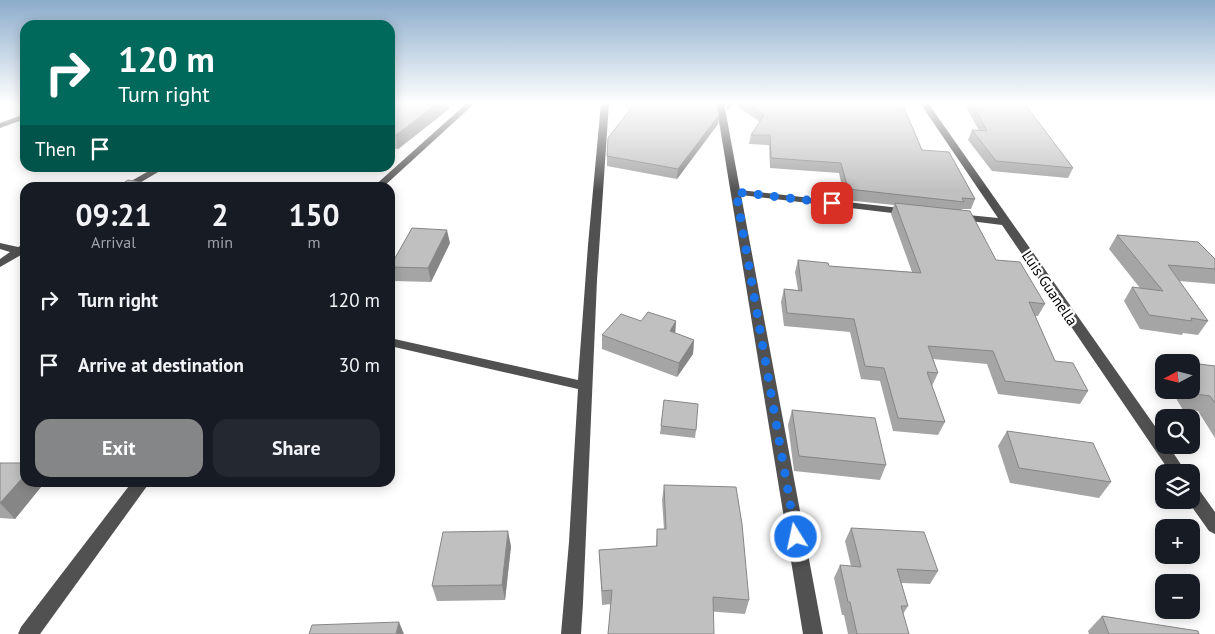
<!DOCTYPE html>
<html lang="en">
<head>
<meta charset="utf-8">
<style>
  body { margin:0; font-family:"PT Sans",sans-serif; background:#242831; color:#f1f3f6; height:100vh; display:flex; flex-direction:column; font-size:19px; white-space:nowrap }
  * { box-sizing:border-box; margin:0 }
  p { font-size:16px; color:#9ea1a6 }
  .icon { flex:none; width:28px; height:28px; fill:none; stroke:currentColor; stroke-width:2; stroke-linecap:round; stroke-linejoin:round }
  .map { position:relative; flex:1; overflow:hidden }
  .details { position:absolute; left:20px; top:182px; width:375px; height:305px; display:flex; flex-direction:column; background:#171b24; border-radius:15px; box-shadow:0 2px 12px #0003 }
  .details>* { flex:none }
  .guide { position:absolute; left:20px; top:20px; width:375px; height:152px; border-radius:15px; box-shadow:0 2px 12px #0003; background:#00695c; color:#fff; overflow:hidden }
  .needle { width:32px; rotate:263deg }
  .fabs { position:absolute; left:1155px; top:354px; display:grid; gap:10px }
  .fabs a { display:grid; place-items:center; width:45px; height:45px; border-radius:10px; background:#171b24; box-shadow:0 2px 12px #0003; font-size:25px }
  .pin { position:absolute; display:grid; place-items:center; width:42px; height:42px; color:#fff; margin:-21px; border-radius:10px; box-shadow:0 2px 8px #0006 }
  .me { position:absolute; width:55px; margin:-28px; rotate:350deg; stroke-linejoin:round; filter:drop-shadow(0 0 4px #0008) }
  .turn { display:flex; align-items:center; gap:18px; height:105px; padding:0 15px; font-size:22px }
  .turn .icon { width:65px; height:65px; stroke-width:2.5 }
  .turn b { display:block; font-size:35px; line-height:42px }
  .then { display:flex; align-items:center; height:48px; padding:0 15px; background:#0003; gap:10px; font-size:19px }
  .eta { display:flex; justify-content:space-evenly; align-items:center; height:85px; text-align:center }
  .eta b { font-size:30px; font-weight:700; line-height:35px }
  .action { display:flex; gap:10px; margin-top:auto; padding:10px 15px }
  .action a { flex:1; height:58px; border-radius:15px; background:#858687; color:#fff; font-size:20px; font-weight:700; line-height:58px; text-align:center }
  .action a+a { background:#242831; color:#f1f3f6 }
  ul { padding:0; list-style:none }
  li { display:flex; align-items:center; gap:15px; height:65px; padding:0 15px }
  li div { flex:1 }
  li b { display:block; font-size:19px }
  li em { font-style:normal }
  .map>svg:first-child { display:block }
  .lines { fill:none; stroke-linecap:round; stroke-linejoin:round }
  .minor { fill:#515151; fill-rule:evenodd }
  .wall { fill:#a5a5a5 }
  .shaded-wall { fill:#868686 }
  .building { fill:#c0c0c0; stroke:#868686 }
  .route { stroke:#1a73e8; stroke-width:9; stroke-dasharray:0 16.2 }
  .labels { text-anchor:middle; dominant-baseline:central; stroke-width:4.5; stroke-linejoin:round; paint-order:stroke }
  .street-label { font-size:15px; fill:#000; stroke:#fff }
</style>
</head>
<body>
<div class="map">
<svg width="1215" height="634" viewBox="0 0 1215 634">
  <rect width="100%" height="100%" fill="#fff"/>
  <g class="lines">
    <g class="minor">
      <polygon points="467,103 475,103 382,188 372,188"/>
      <polygon points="601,103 609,103 597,280 583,603 581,634 561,634 569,542 578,389 390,346 390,338 578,380 588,245"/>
      <polygon points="716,103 724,103 740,190 909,209 914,212 909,215 741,195 823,634 803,634"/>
      <polygon points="920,103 928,103 1164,439 1164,445 1168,445 1186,472 1170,472 1002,225 954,219 953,217 958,214 998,218"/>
      <polygon points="25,114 25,119 0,128 0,123"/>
      <polygon points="154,168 165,168 131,188 119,188"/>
      <polygon points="0,243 18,247 25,244 25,255 21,255 0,267 0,259 10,252 0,249"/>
      <polygon points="132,482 150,482 40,634 18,634 21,627"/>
      <polygon points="1191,485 1197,487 1215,512 1215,534 1209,531 1187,500 1191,500"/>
    </g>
  </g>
  <g class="wall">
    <polygon points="390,103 449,109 398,149 390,148"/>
    <polygon points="725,103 902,103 922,150 975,199 971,209 962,209 961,210 996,260 1045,304 1038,316 1035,316 1055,361 1088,391 1080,404 998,394 987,364 933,359 938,373 932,386 945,422 938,435 893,431 880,381 861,379 850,332 784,326 781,302 784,289 798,290 795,272 798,260 829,266 912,272 891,214 894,205 845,200 839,173 770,168 769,145 749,144 751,135 760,122 733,103 727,111"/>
    <polygon points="964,103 1024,103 1073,168 1068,178 992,171 968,140 972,130 979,131"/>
    <polygon points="719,115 718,124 677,179 607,166 607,156"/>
    <polygon points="1117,235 1215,259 1215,284 1179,281 1208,321 1198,335 1183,333 1182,335 1140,329 1124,301 1132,287 1140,288 1109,249"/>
    <polygon points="450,243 431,282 393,281 390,269 390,265"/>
    <polygon points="641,321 676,321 675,333 694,340 693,354 677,377 602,349 602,335"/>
    <polygon points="1191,363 1215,366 1215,438 1198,411 1183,410 1171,390 1191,390"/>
    <polygon points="664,400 696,430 695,438 660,434"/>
    <polygon points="792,410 886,465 880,480 794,471 788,425"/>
    <polygon points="1007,431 1111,482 1099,498 1010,483 998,446"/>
    <polygon points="0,463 25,482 45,482 15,519 0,518"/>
    <polygon points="664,485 749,600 745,614 611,604 602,605 599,550 656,546 657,529 664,529 662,500"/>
    <polygon points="851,528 938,571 930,584 901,583 908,606 903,614 909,634 848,634 844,615 842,615 834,578 840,565 851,566 845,541"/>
    <polygon points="511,546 505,600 437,601 432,586"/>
    <polygon points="1102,616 1199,634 1089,634 1088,631"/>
  </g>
  <g class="shaded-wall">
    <polygon points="438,103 448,103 449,109 398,149 396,135"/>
    <polygon points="728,103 733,103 727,111"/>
    <polygon points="719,115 718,124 677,179 678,169"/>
    <polygon points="447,230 450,243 431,282 428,268"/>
    <polygon points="676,321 675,335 670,331"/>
    <polygon points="694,340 693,354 677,377 679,363"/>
    <polygon points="25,475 25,482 45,482 15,519 0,503"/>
    <polygon points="508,531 511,546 505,600 502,585"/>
    <polygon points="399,622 404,634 396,634"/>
  </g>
  <g class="building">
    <polygon points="390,103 438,103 396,135 390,134"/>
    <polygon points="635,103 716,103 719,115 678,169 607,156 608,138"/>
    <polygon points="747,103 902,103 922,150 949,152 975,199 962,198 964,202 848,189 841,163 771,158 770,135 751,135 764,115"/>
    <polygon points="972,103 1024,103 1073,168 996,161 972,130 987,131"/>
    <polygon points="128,180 177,188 116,188"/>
    <polygon points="895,203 970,211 996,260 1020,262 1045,304 1029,302 1055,361 1073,363 1088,391 1005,381 993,351 928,346 938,373 927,372 945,422 898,418 884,368 865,366 854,319 787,313 784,289 802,291 798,260 828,263 829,266 921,273"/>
    <polygon points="412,228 447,230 428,268 390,267"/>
    <polygon points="1117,235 1198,242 1215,259 1215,269 1168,265 1208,321 1191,318 1192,321 1149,315 1132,287 1163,291"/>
    <polygon points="648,312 676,321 670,331 694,340 679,363 602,335 621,314 641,321"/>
    <polygon points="1173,361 1187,362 1174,362"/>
    <polygon points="1191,363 1215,366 1215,403 1210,396 1196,394 1191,388"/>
    <polygon points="664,400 698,404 696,430 661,426"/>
    <polygon points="792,410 875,418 886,465 799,456"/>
    <polygon points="1007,431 1093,443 1111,482 1019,468"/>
    <polygon points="0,463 25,463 25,475 0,503"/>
    <polygon points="664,485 736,487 742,524 749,600 713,597 714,634 608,634 612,590 602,591 599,550 657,546 657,529 666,529"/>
    <polygon points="851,528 924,532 938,571 897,569 908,606 901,606 909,634 857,634 850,602 848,602 840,565 861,567"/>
    <polygon points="508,531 502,585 432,586 443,532"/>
    <polygon points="1102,616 1198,631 1199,634 1109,634"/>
    <polygon points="399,622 396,634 309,634 312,625"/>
  </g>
  <linearGradient id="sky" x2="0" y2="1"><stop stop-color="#8baccb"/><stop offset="0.54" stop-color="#fff"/><stop offset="1" stop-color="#fff" stop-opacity="0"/></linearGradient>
  <rect width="1215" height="191" fill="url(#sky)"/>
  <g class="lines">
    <polyline class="route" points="796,537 736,192 832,203"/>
  </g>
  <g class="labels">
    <g class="street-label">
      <text transform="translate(1050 288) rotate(56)">Luis Guanella</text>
    </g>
  </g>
</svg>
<div class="fabs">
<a><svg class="needle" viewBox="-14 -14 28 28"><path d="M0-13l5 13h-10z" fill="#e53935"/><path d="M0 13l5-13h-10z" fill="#9ea1a6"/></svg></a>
<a><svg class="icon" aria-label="search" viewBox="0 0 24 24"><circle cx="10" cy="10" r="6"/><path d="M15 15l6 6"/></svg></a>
<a><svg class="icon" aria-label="layers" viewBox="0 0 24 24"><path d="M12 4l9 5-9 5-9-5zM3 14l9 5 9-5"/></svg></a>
<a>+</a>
<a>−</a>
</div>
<div class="pin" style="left:832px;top:203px;background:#d93025"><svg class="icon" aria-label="arrive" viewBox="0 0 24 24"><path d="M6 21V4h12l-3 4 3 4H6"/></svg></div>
<svg class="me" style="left:796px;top:537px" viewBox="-20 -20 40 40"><circle r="17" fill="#1a73e8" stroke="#fff" stroke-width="3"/><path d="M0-11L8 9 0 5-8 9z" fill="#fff"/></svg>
<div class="guide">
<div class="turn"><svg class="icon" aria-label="right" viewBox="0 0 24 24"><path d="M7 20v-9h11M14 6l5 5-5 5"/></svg><div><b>120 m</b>Turn right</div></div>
<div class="then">Then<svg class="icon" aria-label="arrive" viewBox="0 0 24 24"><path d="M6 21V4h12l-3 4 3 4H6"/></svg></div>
</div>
<section class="details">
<div class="eta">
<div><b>09:21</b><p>Arrival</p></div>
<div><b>2</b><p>min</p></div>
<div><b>150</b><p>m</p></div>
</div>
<ul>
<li><svg class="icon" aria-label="right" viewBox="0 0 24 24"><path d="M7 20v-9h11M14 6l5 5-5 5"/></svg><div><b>Turn right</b></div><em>120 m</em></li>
<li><svg class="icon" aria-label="arrive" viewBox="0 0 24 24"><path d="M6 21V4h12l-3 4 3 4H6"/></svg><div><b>Arrive at destination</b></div><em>30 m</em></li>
</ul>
<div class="action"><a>Exit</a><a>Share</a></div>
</section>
</div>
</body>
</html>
